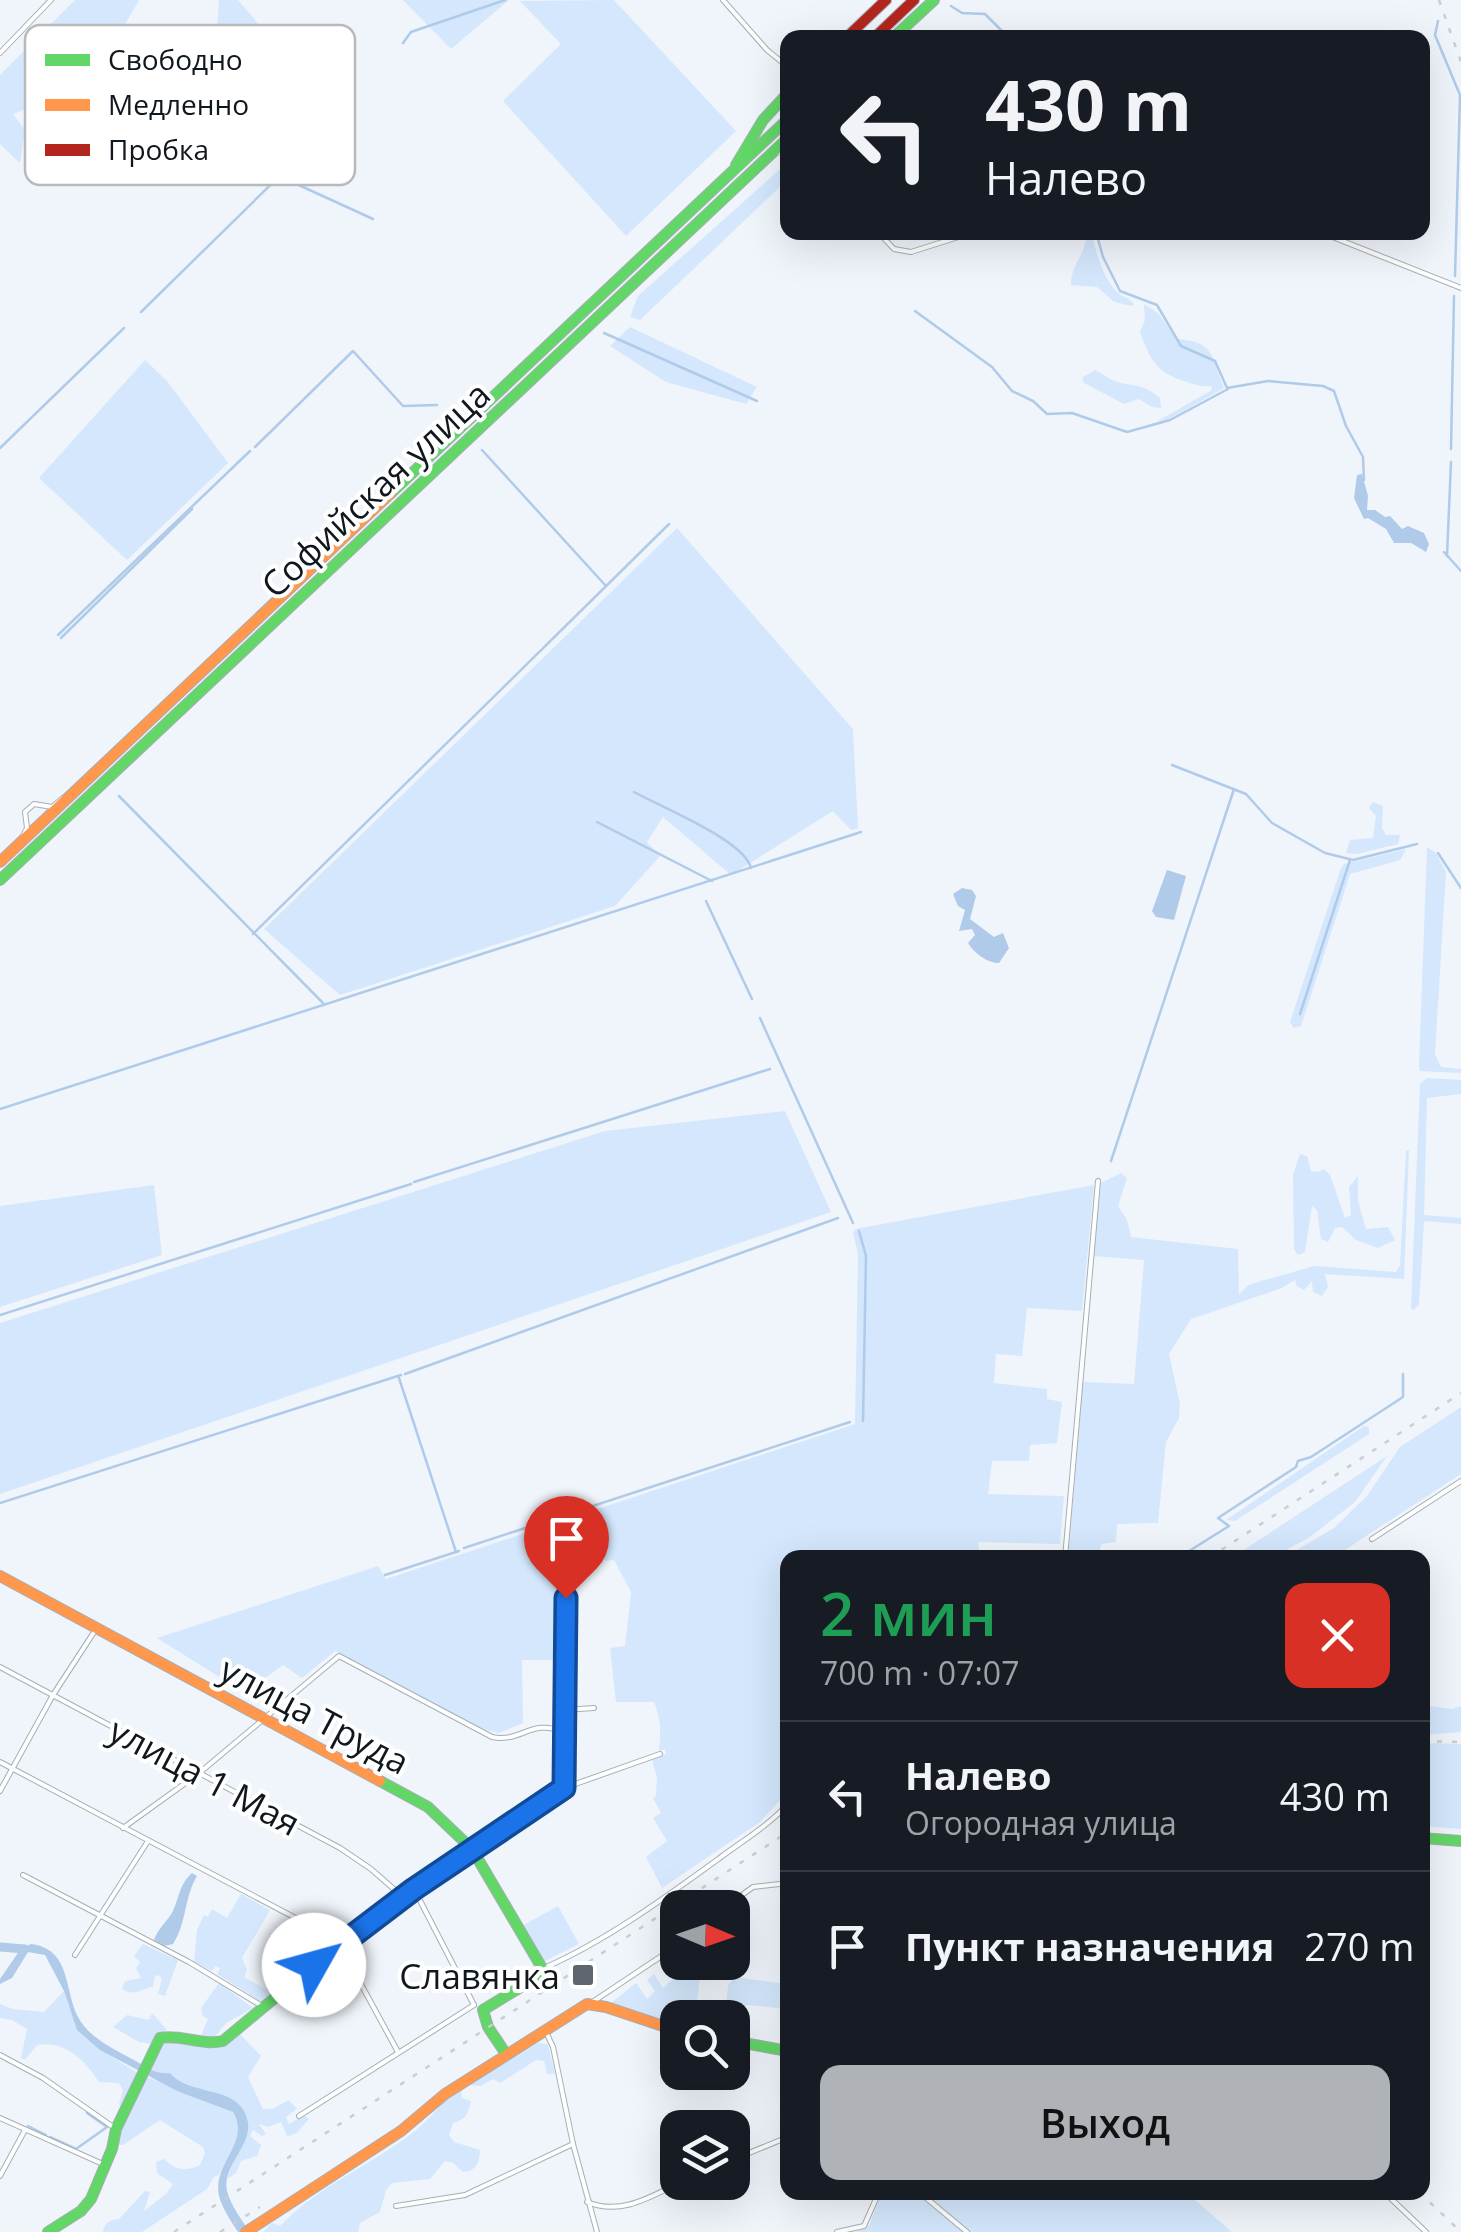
<!DOCTYPE html>
<html lang="ru">
<head>
<meta charset="utf-8">
<style>
  body { margin:0; font-family:"Open Sans",sans-serif; background:#20242c; color:#f1f3f6; height:100vh; display:flex; flex-direction:column; font-size:38px; white-space:nowrap }
  * { box-sizing:border-box; margin:0 }
  p { font-size:32px; color:#9ea1a6 }
  .icon { flex:none; width:55px; height:55px; fill:none; stroke:currentColor; stroke-width:2; stroke-linecap:round; stroke-linejoin:round }
  .map { position:relative; flex:1; overflow:hidden }
  .panel { position:absolute; left:780px; top:1550px; width:650px; height:650px; display:flex; flex-direction:column; background:#171b24; border-radius:20px; box-shadow:0 10px 40px #0002 }
  .panel>* { flex:none }
  .banner { position:absolute; left:780px; top:30px; width:650px; height:210px; border-radius:20px; box-shadow:0 10px 40px #0002; background:#171b24; color:#f1f3f6; overflow:hidden }
  .needle { width:65px; rotate:92deg }
  .tools { position:absolute; left:660px; top:1890px; display:grid; gap:20px }
  .tools a { display:grid; place-items:center; width:90px; height:90px; border-radius:20px; background:#171b24; box-shadow:0 10px 40px #0002; font-size:50px }
  .pin { position:absolute; display:grid; place-items:center; width:85px; height:85px; color:#fff; margin:-102px -42px; border-radius:50% 50% 50% 0; rotate:-45deg; box-shadow:0 0 10px #0007 }
  .pin .icon { rotate:45deg }
  .me { position:absolute; width:110px; margin:-55px; rotate:52deg; stroke-linejoin:round; filter:drop-shadow(0 0 8px #0008) }
  .turn { display:flex; align-items:center; gap:35px; height:210px; padding:0 40px; font-size:45px }
  .turn .icon { width:130px; height:130px; stroke-width:2.5 }
  .turn b { display:block; font-size:70px; line-height:85px }
  .round { display:grid; place-items:center; flex:none; width:105px; height:105px; border-radius:20px; background:#20242c }
  .overview { display:flex; align-items:center; justify-content:space-between; height:170px; padding:0 40px }
  h1 { font-size:60px; font-weight:600; line-height:75px; color:#1e9e55 }
  .cta { display:flex; gap:20px; margin-top:auto; padding:20px 40px }
  .cta a { flex:1; height:115px; border-radius:20px; background:#afb3b8; color:#111; font-size:40px; font-weight:600; line-height:115px; text-align:center }
  ul { padding:0; list-style:none }
  li { display:flex; align-items:center; gap:30px; height:150px; padding:0 40px; border-top:2px solid #363941 }
  li div { flex:1 }
  li b { display:block; font-size:38px }
  li em { font-style:normal }
  .map>svg:first-child { display:block }
  .green { fill:#d4e7fc }
  .water { fill:#afcbe9 }
  .lines { fill:none; stroke-linecap:round; stroke-linejoin:round }
  .stream { stroke:#afcbe9; stroke-width:2.5 }
  .river { stroke:#afcbe9; stroke-width:9 }
  .street-casing { stroke:#a7aeb5; stroke-width:6 }
  .fast-casing { stroke:#a7aeb5; stroke-width:12 }
  .slow-casing { stroke:#a7aeb5; stroke-width:12 }
  .jam-casing { stroke:#a7aeb5; stroke-width:12 }
  .street { stroke:#fdfefe; stroke-width:4 }
  .fast { stroke:#63d668; stroke-width:10 }
  .slow { stroke:#ff974d; stroke-width:10 }
  .jam { stroke:#b3261e; stroke-width:10 }
  .rail { stroke:#cbced0; stroke-width:2.5; stroke-dasharray:5 10; stroke-linecap:butt }
  .route-casing { stroke:#114b97; stroke-width:25 }
  .route { stroke:#1a73e8; stroke-width:18 }
  .poi-dot { fill:#5e656c; stroke:#fff; stroke-width:4 }
  .labels { text-anchor:middle; dominant-baseline:central; stroke-width:8; stroke-linejoin:round; paint-order:stroke }
  .street-label { font-size:35px; fill:#0f171f; stroke:#fff }
  .poi-label { font-size:35px; fill:#0f171f; stroke:#fff; text-anchor:end }
  .key { fill:#fff; stroke:#b7b9bc; stroke-width:2.5 }
  .key-label { font-size:28px; fill:#0f171f }
</style>
</head>
<body>
<div class="map">
<svg width="1461" height="2232" viewBox="0 0 1461 2232">
  <rect width="100%" height="100%" fill="#f0f5fb"/>
  <g class="green">
    <polygon points="75,0 139,0 91,83 13,114 25,130 20,163 0,144 0,75"/>
    <polygon points="219,0 238,0 298,70 281,83 212,100"/>
    <polygon points="403,0 509,0 451,49"/>
    <polygon points="614,0 736,131 626,236 503,101 561,44 520,1"/>
    <polygon points="787,163 787,180 640,320 630,317 638,296"/>
    <path d="M1086,233H1092C1095,251 1103,275 1114,289C1120,297 1128,296 1134,304L1132,306L1114,302L1097,287L1071,285C1070,265 1088,252 1086,233Z"/>
    <path d="M1144,304L1158,313L1176,339C1216,341 1211,357 1224,388L1169,419L1156,422L1212,390L1211,386C1202,387 1196,385 1187,382C1156,373 1151,361 1140,332L1145,320Z"/>
    <polygon points="630,327 757,387 746,404 666,382 610,346"/>
    <polygon points="145,360 167,381 228,463 127,560 39,478"/>
    <path d="M1095,370C1100,372 1105,376 1110,379C1129,388 1141,381 1160,398L1161,408L1152,407L1139,399L1124,404L1084,383L1082,378Z"/>
    <polygon points="677,528 853,729 858,828 851,830 833,811 731,875 663,817 647,842 660,856 615,906 340,995 264,929"/>
    <polygon points="1373,802 1383,806 1382,828 1386,835 1400,835 1398,844 1357,854 1346,853 1350,840 1373,838 1376,816 1369,808"/>
    <polygon points="1427,847 1436,853 1446,872 1435,1054 1441,1067 1461,1069 1461,1073 1420,1071 1419,1067"/>
    <polygon points="1406,849 1400,860 1350,874 1301,1026 1294,1028 1290,1022 1341,868 1344,864"/>
    <polygon points="1427,1078 1461,1080 1461,1094 1427,1098 1424,1215 1461,1218 1461,1224 1424,1221 1419,1305 1413,1310 1411,1308 1420,1084"/>
    <polygon points="785,1111 831,1212 0,1494 0,1323 605,1131"/>
    <polygon points="1409,1150 1404,1279 1325,1274 1328,1287 1322,1296 1313,1292 1312,1281 1304,1290 1297,1286 1295,1280 1282,1288 1191,1319 1169,1354 1180,1404 1179,1418 1166,1442 1158,1523 1117,1524 1116,1542 1102,1544 1097,1557 1068,1558 1083,1382 1134,1384 1144,1260 1093,1256 1101,1183 1121,1173 1127,1178 1118,1206 1127,1220 1131,1237 1238,1249 1239,1295 1248,1285 1314,1266 1396,1272 1400,1265 1406,1151"/>
    <polygon points="1300,1154 1307,1156 1311,1171 1318,1172 1324,1169 1330,1175 1345,1218 1351,1215 1349,1187 1358,1176 1358,1201 1366,1229 1388,1227 1395,1240 1378,1248 1356,1240 1342,1227 1335,1228 1328,1242 1321,1239 1317,1210 1312,1206 1305,1252 1298,1255 1294,1249 1293,1175"/>
    <polygon points="154,1185 162,1255 0,1307 0,1206"/>
    <path d="M1094,1185L1082,1311L1027,1308L1022,1356L996,1354L994,1383L1047,1389V1399L1062,1402L1057,1443L1030,1445L1029,1461H992L988,1494L1064,1496L1060,1544L978,1542L980,1558H788L787,1793L760,1822L662,1888L646,1857L667,1841L653,1818L661,1813L653,1798L656,1796L657,1777L652,1760L666,1754L665,1749L659,1751C661,1732 661,1719 654,1702H616L610,1648L625,1646L631,1592L614,1560L606,1561L599,1556L571,1560L568,1522L565,1523L561,1660H522L523,1723L499,1733L482,1729L335,1651L302,1678L283,1665L245,1693L157,1638L378,1566L386,1579L855,1424L858,1254L853,1233L855,1229Z"/>
    <polygon points="1461,1407 1461,1474 1334,1557 1285,1557 1334,1528 1367,1496 1400,1447"/>
    <polygon points="1364,1426 1369,1427 1369,1434 1235,1521 1226,1520"/>
    <polygon points="1387,1456 1355,1502 1310,1537 1273,1557 1233,1557"/>
    <polygon points="1422,1705 1452,1709 1461,1706 1461,1732 1423,1735"/>
    <polygon points="1423,1743 1461,1744 1461,1829 1423,1826"/>
    <polygon points="241,1894 270,1910 242,1958 247,1970 244,1977 265,1989 287,1967 295,1972 261,2002 217,1974 220,1968 215,1966 212,1971 194,1962 197,1930 204,1915 208,1917 212,1909 227,1918"/>
    <polygon points="558,1906 579,1944 545,1961 522,1926"/>
    <path d="M143,1944L178,1960L165,1996L158,1994L162,1978L158,1975L155,1976L153,1987C140,1989 136,1997 122,1989L125,1981L141,1978L136,1968L140,1962L134,1956Z"/>
    <polygon points="690,1964 700,1977 695,2017 678,2018 677,2025 654,2022 611,2003 636,1983 647,1999 655,1991 647,1980 654,1974 663,1988"/>
    <polygon points="735,1977 787,1984 787,2009 747,2005 741,2008 738,2032 733,2032 732,2018 725,2017 728,1985"/>
    <polygon points="219,1983 253,2008 226,2023 213,2039 200,2038 208,2019 202,2015 201,2008"/>
    <path d="M64,1991C75,2035 100,2050 138,2073L122,2110L119,2104L123,2090L119,2083L99,2082C86,2061 65,2040 37,2045L25,2060L21,2058L27,2029L12,2020L0,2018V2004L13,2009L44,2012Z"/>
    <polygon points="152,2013 167,2030 152,2044 139,2042 113,2027 127,2015 149,2020"/>
    <path d="M238,2032L261,2056L248,2077L263,2109H272L289,2100L297,2109L286,2117L289,2124L304,2115L309,2119L297,2133L287,2136L281,2122L268,2127L259,2124L266,2134L262,2136L253,2130L250,2136L261,2145L257,2156L241,2161L236,2173L227,2179L248,2119C236,2094 210,2094 186,2086C174,2082 162,2074 149,2069L163,2040L180,2037L210,2047Z"/>
    <polygon points="538,2043 548,2044 555,2074 547,2074 544,2061 536,2060 500,2083 493,2079 481,2086 469,2085"/>
    <path d="M145,2076L233,2112C246,2136 229,2153 219,2175L214,2177L207,2189L142,2232H103C105,2222 109,2220 119,2219L145,2191L150,2192L144,2211L166,2194L173,2184L157,2173L156,2162L164,2159C175,2170 186,2172 200,2165L205,2153L203,2147L160,2120L123,2145H116L120,2129Z"/>
    <path d="M461,2088L462,2098L471,2101C468,2114 467,2119 453,2123L449,2135L454,2142L480,2150C480,2161 476,2172 463,2172L453,2163L445,2161L430,2179L392,2183L386,2190L380,2212L360,2223L358,2232H263L272,2223L280,2226C318,2186 373,2164 415,2131C433,2117 440,2102 461,2088Z"/>
    <polygon points="882,2192 1055,2192 1064,2196 1072,2192 1187,2193 1232,2232 856,2232 869,2226"/>
  </g>
  <g class="water">
    <polygon points="1362,474 1368,496 1367,510 1375,510 1385,517 1390,516 1402,529 1408,526 1424,533 1429,544 1426,552 1411,543 1394,543 1386,529 1368,518 1364,519 1354,498 1357,475"/>
    <polygon points="1167,870 1186,876 1174,920 1156,917 1152,911"/>
    <path d="M962,888L972,890L976,896L970,919L994,937L1003,933L1009,948L999,963C987,963 974,953 968,943L975,935L972,929L959,931L965,910L958,906L953,894Z"/>
    <path d="M192,1873L197,1876C184,1898 187,1922 173,1944L164,1946L154,1940C158,1928 167,1922 173,1911C179,1897 180,1883 192,1873Z"/>
    <path d="M31,1944C71,1949 64,1989 78,2017C89,2038 114,2049 134,2060C146,2067 156,2075 170,2073C188,2095 230,2086 244,2111C261,2141 221,2162 227,2191C231,2206 242,2220 250,2232H238C231,2221 222,2208 219,2196C212,2163 251,2143 233,2112L177,2091L100,2050L77,2030L64,1991L45,1955L28,1952L12,1978L0,1984V1979L20,1950Z"/>
  </g>
  <g class="lines">
    <g class="stream">
      <polyline points="951,6 962,13 985,14 1009,38"/>
      <polyline points="1438,21 1435,35 1460,95 1455,276"/>
      <polyline points="403,43 411,32 505,0"/>
      <polyline points="279,176 373,219"/>
      <polyline points="1096,232 1103,257 1120,291 1157,305 1181,346 1215,361 1227,388 1268,381 1323,386 1334,391 1346,426 1363,457 1364,480"/>
      <polyline points="915,311 992,367 1012,391 1033,401 1047,414 1072,413 1127,432 1170,420 1228,389"/>
      <polyline points="141,312 301,155"/>
      <polyline points="604,333 757,401"/>
      <polyline points="255,447 353,351 403,406 437,405"/>
      <polyline points="0,448 124,328"/>
      <polyline points="1451,449 1454,296"/>
      <polyline points="482,450 606,586"/>
      <polyline points="1444,552 1461,571"/>
      <polyline points="1447,556 1451,462"/>
      <polyline points="58,635 250,451"/>
      <polyline points="61,638 192,509"/>
      <polyline points="1172,765 1246,794 1272,823 1325,853 1353,860 1417,844"/>
      <path d="M634,792C661,807 744,840 751,868"/>
      <polyline points="119,796 323,1003"/>
      <polyline points="597,822 712,881"/>
      <polyline points="1438,853 1461,888"/>
      <polyline points="706,901 752,999"/>
      <polyline points="253,934 669,524"/>
      <polyline points="1300,1014 1350,860"/>
      <polyline points="760,1018 853,1223"/>
      <polyline points="0,1109 861,832"/>
      <polyline points="1111,1161 1234,789"/>
      <polyline points="414,1182 770,1069"/>
      <polyline points="859,1231 866,1256 863,1421"/>
      <polyline points="0,1315 411,1184"/>
      <polyline points="405,1374 838,1218"/>
      <polyline points="399,1378 456,1552"/>
      <polyline points="0,1503 401,1375"/>
      <polyline points="464,1548 850,1422"/>
      <polyline points="1178,1558 1229,1526 1218,1518 1296,1467 1298,1461 1311,1457 1403,1397 1403,1374"/>
      <polyline points="385,1575 459,1551"/>
      <polyline points="28,2126 46,2135"/>
      <polyline points="50,2137 76,2149 107,2127 87,2113"/>
    </g>
    <polyline class="river" points="0,1947 25,1949"/>
    <defs>
      <g id="street">
        <polyline points="723,0 767,50 788,67"/>
        <polyline points="0,53 51,0"/>
        <polyline points="776,153 788,149"/>
        <polyline points="878,232 894,249 911,252 974,232"/>
        <polyline points="1320,232 1461,288"/>
        <polyline points="23,836 27,828 25,812 34,804 52,807 63,798"/>
        <polyline points="1372,1539 1461,1481"/>
        <polyline points="1065,1558 1098,1181"/>
        <polyline points="0,1667 340,1848 371,1869 403,1897"/>
        <polyline points="564,1710 594,1708"/>
        <polyline points="0,1762 341,1942"/>
        <polyline points="564,1788 567,1560"/>
        <polyline points="0,1791 53,1695 96,1629"/>
        <path d="M123,1828L198,1774L339,1656L492,1737C522,1743 531,1718 563,1732"/>
        <polyline points="474,1848 564,1788 660,1754"/>
        <polyline points="23,1875 189,1962 262,2006"/>
        <polyline points="414,1889 474,2005"/>
        <polyline points="724,1908 753,1887 788,1883"/>
        <polyline points="339,1944 398,2052"/>
        <polyline points="75,1955 148,1841"/>
        <path d="M544,1968C606,1941 666,1897 721,1857C744,1840 769,1825 788,1804"/>
        <polyline points="591,2003 678,1945"/>
        <polyline points="545,2030 553,2047 573,2144 597,2232"/>
        <polyline points="0,2055 43,2078 116,2129"/>
        <polyline points="299,2116 474,2005"/>
        <polyline points="0,2118 105,2165"/>
        <polyline points="732,2160 788,2137"/>
        <polyline points="0,2176 25,2130"/>
        <polyline points="919,2192 967,2232"/>
        <polyline points="1384,2192 1426,2232"/>
        <path d="M587,2202C621,2216 650,2197 681,2182"/>
        <polyline points="396,2206 465,2195 573,2144"/>
        <polyline points="837,2232 864,2226 879,2192"/>
      </g>
      <g id="fast">
        <polyline points="893,38 934,0"/>
        <polyline points="736,165 763,120 788,93"/>
        <polyline points="391,493 788,119"/>
        <polyline points="0,880 788,138"/>
        <polyline points="380,1781 428,1807 472,1849 542,1968 534,1979 483,2010 488,2027 506,2054"/>
        <polyline points="1422,1838 1461,1841"/>
        <polyline points="732,2041 788,2051"/>
        <path d="M48,2232L81,2211L91,2199L112,2149L116,2129L160,2038C182,2034 201,2046 223,2041L342,1942L472,1849"/>
      </g>
      <g id="slow">
        <polyline points="0,862 391,493"/>
        <polyline points="0,1576 380,1781"/>
        <polyline points="246,2232 401,2131 445,2094 587,2004 606,2007 678,2031"/>
      </g>
      <g id="jam">
        <polyline points="846,38 886,0"/>
        <polyline points="874,38 914,0"/>
      </g>
    </defs>
    <use href="#street" class="street-casing"/>
    <use href="#fast" class="fast-casing"/>
    <use href="#slow" class="slow-casing"/>
    <use href="#jam" class="jam-casing"/>
    <use href="#street" class="street"/>
    <use href="#fast" class="fast"/>
    <use href="#slow" class="slow"/>
    <use href="#jam" class="jam"/>
    <g class="rail">
      <polyline points="1439,0 1461,62"/>
      <polyline points="1209,1558 1461,1393"/>
      <polyline points="1422,1741 1461,1742"/>
      <polyline points="1419,2192 1461,2232"/>
      <polyline points="174,2232 788,1832"/>
      <polyline points="220,2232 260,2207"/>
    </g>
  </g>
  <g class="lines">
    <defs>
      <polyline id="route" points="314,1965 414,1889 564,1788 566,1598"/>
    </defs>
    <use href="#route" class="route-casing"/>
    <use href="#route" class="route"/>
  </g>
  <rect class="poi-dot" x="571" y="1963" width="24" height="24" rx="5"/>
  <g class="labels">
    <g class="street-label">
      <text transform="translate(375 489) rotate(-43)">Софийская улица</text>
      <text transform="translate(315 1715) rotate(28)">улица Труда</text>
      <text transform="translate(205 1776) rotate(28)">улица 1 Мая</text>
    </g>
    <g class="poi-label">
      <text x="560" y="1975">Славянка</text>
    </g>
  </g>
  <rect x="25" y="25" width="330" height="160" rx="15" class="key"/>
  <rect x="45" y="54" width="45" height="12" fill="#63d668"/>
  <rect x="45" y="99" width="45" height="12" fill="#ff974d"/>
  <rect x="45" y="144" width="45" height="12" fill="#b3261e"/>
  <g class="key-label">
    <text x="108" y="70">Свободно</text>
    <text x="108" y="115">Медленно</text>
    <text x="108" y="160">Пробка</text>
  </g>
</svg>
<div class="tools">
<a><svg class="needle" viewBox="-14 -14 28 28"><path d="M0-13l5 13h-10z" fill="#e53935"/><path d="M0 13l5-13h-10z" fill="#9ea1a6"/></svg></a>
<a><svg class="icon" aria-label="search" viewBox="0 0 24 24"><circle cx="10" cy="10" r="6"/><path d="M15 15l6 6"/></svg></a>
<a><svg class="icon" aria-label="layers" viewBox="0 0 24 24"><path d="M12 4l9 5-9 5-9-5zM3 14l9 5 9-5"/></svg></a>
</div>
<div class="pin" style="left:566px;top:1598px;background:#d93025"><svg class="icon" aria-label="arrive" viewBox="0 0 24 24"><path d="M6 21V4h12l-3 4 3 4H6"/></svg></div>
<svg class="me" style="left:314px;top:1965px" viewBox="-20 -20 40 40"><circle r="19" fill="#fff"/><path d="M0-13L10 11 0 6-10 11z" fill="#1a73e8"/></svg>
<div class="banner">
<div class="turn"><svg class="icon" aria-label="left" viewBox="0 0 24 24"><path d="M17 20v-9H6M10 6l-5 5 5 5"/></svg><div><b>430 m</b>Налево</div></div>
</div>
<section class="panel">
<div class="overview"><div><h1>2 мин</h1><p>700 m · 07:07</p></div><a class="round" style="background:#d93025;color:#fff"><svg class="icon" aria-label="close" viewBox="0 0 24 24"><path d="M6 6l12 12M18 6L6 18"/></svg></a></div>
<ul>
<li><svg class="icon" aria-label="left" viewBox="0 0 24 24"><path d="M17 20v-9H6M10 6l-5 5 5 5"/></svg><div><b>Налево</b><p>Огородная улица</p></div><em>430 m</em></li>
<li><svg class="icon" aria-label="arrive" viewBox="0 0 24 24"><path d="M6 21V4h12l-3 4 3 4H6"/></svg><div><b>Пункт назначения</b></div><em>270 m</em></li>
</ul>
<div class="cta"><a>Выход</a></div>
</section>
</div>
</body>
</html>
